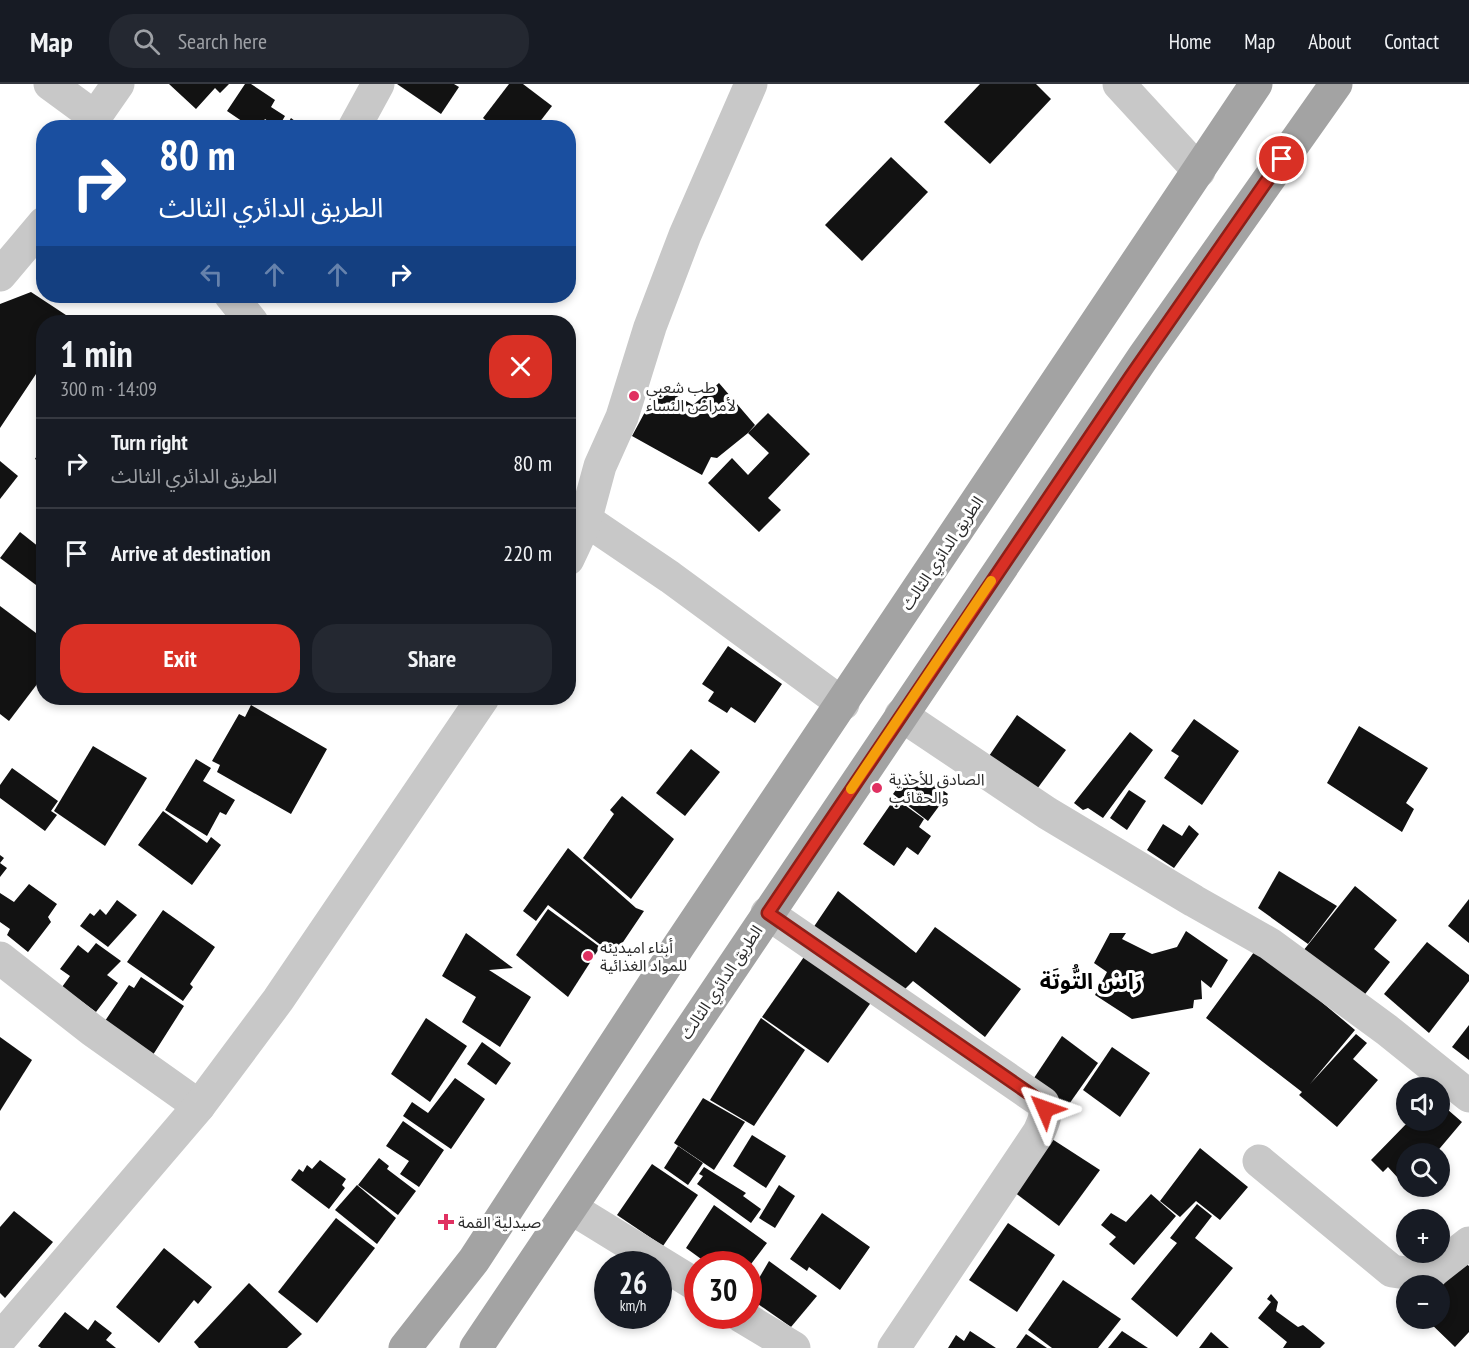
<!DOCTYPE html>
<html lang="en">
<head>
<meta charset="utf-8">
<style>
  body { margin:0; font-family:"PT Sans Narrow","Noto Sans Arabic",sans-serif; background:#242831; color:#f1f3f6; height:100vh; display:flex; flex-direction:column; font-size:22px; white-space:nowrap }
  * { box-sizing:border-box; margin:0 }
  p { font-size:20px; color:#9ea1a6 }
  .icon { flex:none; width:33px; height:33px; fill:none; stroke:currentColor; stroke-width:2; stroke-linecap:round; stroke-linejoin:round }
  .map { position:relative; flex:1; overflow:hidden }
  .details { position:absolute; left:36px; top:231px; width:540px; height:390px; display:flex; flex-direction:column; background:#171b24; border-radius:24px; box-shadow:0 3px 9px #0003 }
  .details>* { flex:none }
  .guide { position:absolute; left:36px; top:36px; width:540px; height:183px; border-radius:24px; box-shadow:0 3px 9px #0003; background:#1a4fa0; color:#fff; overflow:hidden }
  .tools { position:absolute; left:1396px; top:993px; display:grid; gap:12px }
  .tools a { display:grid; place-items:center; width:54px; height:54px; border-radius:50%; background:#171b24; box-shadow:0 3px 9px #0003; font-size:30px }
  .speed { position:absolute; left:594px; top:1167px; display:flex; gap:12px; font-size:30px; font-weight:700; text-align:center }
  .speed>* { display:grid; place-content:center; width:78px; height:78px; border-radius:50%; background:#171b24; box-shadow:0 3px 9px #0003; line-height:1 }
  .speed small { font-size:15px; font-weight:400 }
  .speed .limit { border:9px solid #d22; background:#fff; color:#111 }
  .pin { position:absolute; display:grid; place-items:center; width:51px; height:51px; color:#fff; margin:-26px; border:3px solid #fff; border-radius:50%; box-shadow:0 2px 6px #0007 }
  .me { position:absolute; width:66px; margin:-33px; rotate:313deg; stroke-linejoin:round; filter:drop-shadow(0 0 4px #0008) }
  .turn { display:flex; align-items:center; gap:21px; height:126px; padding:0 24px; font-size:27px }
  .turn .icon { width:78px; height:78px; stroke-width:2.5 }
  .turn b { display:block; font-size:42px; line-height:51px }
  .lanes { display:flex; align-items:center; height:57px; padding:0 24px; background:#0003; justify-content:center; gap:30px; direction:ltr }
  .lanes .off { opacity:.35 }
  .round { display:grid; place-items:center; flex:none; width:63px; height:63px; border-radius:24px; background:#242831 }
  .head { display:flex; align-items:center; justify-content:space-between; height:102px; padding:0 24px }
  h1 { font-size:36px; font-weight:800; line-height:45px }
  .primary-button { display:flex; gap:12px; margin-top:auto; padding:12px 24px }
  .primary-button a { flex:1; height:69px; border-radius:24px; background:#d93025; color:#fff; font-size:24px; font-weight:800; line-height:69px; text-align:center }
  .primary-button a+a { background:#242831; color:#f1f3f6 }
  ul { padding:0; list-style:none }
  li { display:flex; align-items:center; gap:18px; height:90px; padding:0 24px; border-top:2px solid #363941 }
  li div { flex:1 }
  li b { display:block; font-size:22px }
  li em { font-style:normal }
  header { display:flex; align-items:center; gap:36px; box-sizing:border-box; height:84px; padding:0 30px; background:#171b24; border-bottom:2px solid #363941 }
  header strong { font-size:28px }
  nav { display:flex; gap:33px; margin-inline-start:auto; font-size:21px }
  .search { width:420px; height:54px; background:#242831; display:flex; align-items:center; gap:15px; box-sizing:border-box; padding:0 21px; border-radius:24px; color:#9ea1a6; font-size:22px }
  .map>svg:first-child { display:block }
  .building { fill:#121212 }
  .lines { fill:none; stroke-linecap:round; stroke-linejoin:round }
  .minor { stroke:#c8c8c8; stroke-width:33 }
  .major { stroke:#a3a3a3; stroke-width:33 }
  .route-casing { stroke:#8d1f18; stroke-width:15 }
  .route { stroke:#d93025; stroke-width:10 }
  .slow { stroke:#f59e0b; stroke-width:10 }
  .poi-dot { fill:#e03061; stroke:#fff; stroke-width:2 }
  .labels { text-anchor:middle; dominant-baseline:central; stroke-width:6; stroke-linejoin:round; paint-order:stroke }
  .poi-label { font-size:16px; fill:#2b2b2b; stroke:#fff; text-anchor:start }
  .street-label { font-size:16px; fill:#2b2b2b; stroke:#fff }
  .district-label { font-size:22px; font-weight:bold; fill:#000; stroke:#fff }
</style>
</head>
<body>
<header>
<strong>Map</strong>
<div class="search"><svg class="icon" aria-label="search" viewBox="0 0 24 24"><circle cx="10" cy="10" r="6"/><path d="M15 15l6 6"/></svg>Search here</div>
<nav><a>Home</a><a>Map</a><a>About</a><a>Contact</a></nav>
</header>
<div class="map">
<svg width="1469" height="1264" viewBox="0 0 1469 1264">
  <rect width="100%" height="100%" fill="#fff"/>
  <g class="building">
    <polygon points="169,0 229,0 220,9 215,4 196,25"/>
    <polygon points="245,0 251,0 275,16 271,23 285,32 278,44 265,35 259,44 252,44 227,27"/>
    <polygon points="397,0 454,0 459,3 441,30"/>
    <polygon points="509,0 523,0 552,22 535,44 495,44 483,34"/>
    <polygon points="980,0 1036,0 1051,15 990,80 944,38"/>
    <polygon points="291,34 304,44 285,44"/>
    <polygon points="891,73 928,108 862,177 825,141"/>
    <polygon points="31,208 72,235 70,238 44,238 44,278 0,344 0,220"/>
    <polygon points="719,299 755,341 748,349 768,329 810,370 768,414 781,426 759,448 708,399 732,374 748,391 769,369 748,349 717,374 711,373 702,391 632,352 659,302 693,321"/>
    <polygon points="44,360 44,380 35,375"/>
    <polygon points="0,377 18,392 0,415"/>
    <polygon points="20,448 44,467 44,507 0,474"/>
    <polygon points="0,522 44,555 44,591 9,637 0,630"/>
    <polygon points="728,562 782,600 755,639 731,623 727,629 708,617 714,608 702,600"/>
    <polygon points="251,621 327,665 291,730 217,688 220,681 212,677 239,630 245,633"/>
    <polygon points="1017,631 1066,666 1037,705 989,672"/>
    <polygon points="1194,635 1239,667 1202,721 1164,694 1179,672 1171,667"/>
    <polygon points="1359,642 1428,684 1406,719 1414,725 1402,748 1327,699"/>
    <polygon points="1130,648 1153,666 1103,734 1088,724 1083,726 1074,719"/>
    <polygon points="93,662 147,694 105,762 54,727"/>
    <polygon points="691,665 720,688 685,732 656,709"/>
    <polygon points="196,675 211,684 203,697 235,716 226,731 220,728 207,752 165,726"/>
    <polygon points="12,684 58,717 51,727 57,731 45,747 0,714 0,701"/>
    <polygon points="908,689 922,700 926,694 948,710 928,737 893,710"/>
    <polygon points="1129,706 1146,717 1127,746 1110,734"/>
    <polygon points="622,712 674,755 631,815 583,774 614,730 610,726"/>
    <polygon points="895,714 924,735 919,743 931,752 918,771 907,763 894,782 863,760"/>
    <polygon points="163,727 207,759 211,753 221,761 192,801 138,761"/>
    <polygon points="1163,740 1182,752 1189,741 1199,750 1174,784 1147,766"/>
    <polygon points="568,764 636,824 644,827 617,867 602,862 548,821 536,837 523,827"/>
    <polygon points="0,771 4,774 0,779 7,784 0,793"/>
    <polygon points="1279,787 1337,822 1308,860 1258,824"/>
    <polygon points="29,800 57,820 48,833 51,838 28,868 7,851 10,845 0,838 0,809 14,818"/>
    <polygon points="1355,802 1397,836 1374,865 1390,878 1362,914 1303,867"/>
    <polygon points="838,807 916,869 935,843 1021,905 985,953 913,897 900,910 813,844"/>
    <polygon points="1469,815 1469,859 1448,842"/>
    <polygon points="117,816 137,831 108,863 80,842 90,829 94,832 100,825 106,831"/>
    <polygon points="548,825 600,863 568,913 516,871"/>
    <polygon points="163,826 215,863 190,900 193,903 183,917 127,878"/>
    <polygon points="1186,847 1228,876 1211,904 1201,896 1202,915 1194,916 1193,924 1132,935 1095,911 1107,888 1094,879 1110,849 1126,849 1122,855 1152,870 1177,863"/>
    <polygon points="466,849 513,884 489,886 531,913 500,963 462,938 476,913 442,892"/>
    <polygon points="1427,858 1469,891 1469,897 1429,949 1384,910"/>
    <polygon points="96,859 121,877 107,891 118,899 96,928 62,903 70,892 60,885 78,861 88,869"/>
    <polygon points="1257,864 1355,946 1310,1000 1356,950 1367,959 1353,975 1378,996 1337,1043 1299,1011 1302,1008 1206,934"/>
    <polygon points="806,870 872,917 828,979 762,933"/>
    <polygon points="141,893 184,922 151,974 103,940 129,901 134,904"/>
    <polygon points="426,934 467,962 430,1018 391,990"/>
    <polygon points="761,934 805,966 754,1042 710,1016"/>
    <polygon points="1469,941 1469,976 1452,963"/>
    <polygon points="1062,952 1098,979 1067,1023 1034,994"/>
    <polygon points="0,953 32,976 0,1027"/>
    <polygon points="482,958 511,979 496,1001 467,980"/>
    <polygon points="1112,963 1150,989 1120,1033 1083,1006"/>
    <polygon points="455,994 485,1015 451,1065 403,1032 412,1018 428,1029"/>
    <polygon points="703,1014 745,1038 714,1086 674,1059"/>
    <polygon points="1440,1019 1462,1038 1435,1070 1407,1070 1407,1104 1388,1083 1383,1088 1371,1076 1410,1036 1440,1036"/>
    <polygon points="403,1037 444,1066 419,1103 400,1090 409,1077 386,1062"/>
    <polygon points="752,1051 786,1072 766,1104 733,1082"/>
    <polygon points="1052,1055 1100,1086 1059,1142 1014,1108"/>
    <polygon points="678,1062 703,1079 688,1101 664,1084"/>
    <polygon points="1200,1064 1248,1103 1220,1136 1196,1117 1180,1133 1160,1117"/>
    <polygon points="379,1074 389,1082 387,1085 416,1107 398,1131 358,1101"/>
    <polygon points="320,1076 346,1095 342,1101 345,1104 329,1125 291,1096 299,1085 303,1088 307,1081 312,1085"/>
    <polygon points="652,1080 698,1111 663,1162 617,1131"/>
    <polygon points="704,1083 746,1109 743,1112 761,1125 751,1139 697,1100 703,1092 699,1090"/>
    <polygon points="357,1101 396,1134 377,1160 335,1126"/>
    <polygon points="779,1101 795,1112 775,1144 759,1134"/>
    <polygon points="1151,1110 1176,1132 1134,1181 1109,1160 1116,1153 1101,1141 1111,1129 1126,1138"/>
    <polygon points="1197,1120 1212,1132 1195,1154 1233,1184 1177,1253 1131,1215 1177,1159 1170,1154"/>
    <polygon points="714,1121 767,1159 748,1184 748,1180 708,1180 686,1164"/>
    <polygon points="14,1127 53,1158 5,1214 0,1209 0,1143"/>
    <polygon points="822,1129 870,1163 840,1206 809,1183 807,1187 790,1175"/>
    <polygon points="336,1134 375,1164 317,1239 278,1208"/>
    <polygon points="1008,1139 1055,1171 1017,1228 969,1196"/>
    <polygon points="164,1164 212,1203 198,1220 194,1216 159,1259 116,1223"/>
    <polygon points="769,1177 817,1212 791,1243 748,1213"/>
    <polygon points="1464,1178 1469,1182 1469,1248 1455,1263 1425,1234 1440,1234 1440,1204"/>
    <polygon points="1063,1196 1121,1235 1098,1264 1052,1264 1028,1246"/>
    <polygon points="249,1199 302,1250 287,1264 199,1264 194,1258"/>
    <polygon points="1271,1210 1278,1218 1276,1227 1298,1243 1303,1241 1325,1259 1320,1264 1283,1264 1287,1258 1258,1234 1271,1218 1267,1215"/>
    <polygon points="65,1228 88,1246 95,1236 112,1249 106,1256 116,1264 41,1264 38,1262"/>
    <polygon points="970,1247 996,1264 948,1264 956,1251 964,1257"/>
    <polygon points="1122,1247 1148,1264 1108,1264"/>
    <polygon points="1211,1248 1229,1264 1199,1264"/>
    <polygon points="1026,1250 1047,1264 1016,1264"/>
  </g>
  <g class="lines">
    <g class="minor">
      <polyline points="50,0 95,33 118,0"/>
      <polyline points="1119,0 1199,87"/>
      <polyline points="354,44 378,0"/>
      <polyline points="0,191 44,139"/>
      <polyline points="231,212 252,238"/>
      <polyline points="586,436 670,493 843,620"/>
      <polyline points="568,475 584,441 600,382 622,333 650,243 685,151 751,0"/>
      <polyline points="901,631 1047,729 1194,817 1270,860 1387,946 1469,1012"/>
      <path d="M767,829L1043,1019C1047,1031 1044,1037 1039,1048L894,1264"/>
      <polyline points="0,874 92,946 199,1022"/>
      <polyline points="1259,1077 1392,1187 1420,1191 1432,1188 1469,1159"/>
      <polyline points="571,1124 698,1202"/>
      <polyline points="741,1232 794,1264"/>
      <polyline points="0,1255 199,1022 278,916 483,614"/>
    </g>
    <g class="major">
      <polyline points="405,1264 474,1176 678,863 1256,0"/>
      <polyline points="476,1264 1144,272 1336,0"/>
    </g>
  </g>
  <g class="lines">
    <defs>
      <polyline id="route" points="1045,1025 1043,1019 768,829 1131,292 1282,75"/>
    </defs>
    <use href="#route" class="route-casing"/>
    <use href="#route" class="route"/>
    <polyline class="slow" points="851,705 991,497"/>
  </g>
  <g class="poi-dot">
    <circle cx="634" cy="312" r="6"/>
    <circle cx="877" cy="704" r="6"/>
    <circle cx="588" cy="872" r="6"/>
    <path d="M443 1129h6v6h6v6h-6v6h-6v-6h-6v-6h6z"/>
  </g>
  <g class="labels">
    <g class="poi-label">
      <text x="646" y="303">طب شعبي<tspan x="646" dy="18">لأمراض النساء</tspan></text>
      <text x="889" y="695">الصادق للأحذية<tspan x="889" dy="18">والحقائب</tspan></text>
      <text x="600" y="863">أبناء اميدينه<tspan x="600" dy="18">للمواد الغذائية</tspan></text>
      <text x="458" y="1138">صيدلية القمة</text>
    </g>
    <g class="street-label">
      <text transform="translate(942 469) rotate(-56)">الطريق الدائري الثالث</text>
      <text transform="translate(721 898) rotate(-56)">الطريق الدائري الثالث</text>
    </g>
    <g class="district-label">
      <text x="1091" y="897">رَاسْ التُّوتَة</text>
    </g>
  </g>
</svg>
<div class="tools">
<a><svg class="icon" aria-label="sound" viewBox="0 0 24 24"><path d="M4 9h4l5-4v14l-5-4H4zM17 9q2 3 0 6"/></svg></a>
<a><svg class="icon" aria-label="search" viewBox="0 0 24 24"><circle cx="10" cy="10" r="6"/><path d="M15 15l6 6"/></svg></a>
<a>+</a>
<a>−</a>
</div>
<div class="speed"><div>26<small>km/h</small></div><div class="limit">30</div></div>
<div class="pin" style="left:1282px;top:75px;background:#d93025"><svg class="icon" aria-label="arrive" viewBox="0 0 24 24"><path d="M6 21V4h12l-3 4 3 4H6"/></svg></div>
<svg class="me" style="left:1045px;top:1025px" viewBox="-20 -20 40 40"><path d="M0-17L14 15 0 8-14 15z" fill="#d93025" stroke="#fff" stroke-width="4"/></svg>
<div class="guide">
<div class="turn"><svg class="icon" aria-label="right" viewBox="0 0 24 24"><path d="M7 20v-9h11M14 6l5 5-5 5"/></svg><div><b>80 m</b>الطريق الدائري الثالث</div></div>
<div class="lanes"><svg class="icon off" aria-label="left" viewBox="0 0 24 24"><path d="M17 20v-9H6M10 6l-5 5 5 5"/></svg><svg class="icon off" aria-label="ahead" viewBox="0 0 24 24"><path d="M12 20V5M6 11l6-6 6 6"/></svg><svg class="icon off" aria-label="ahead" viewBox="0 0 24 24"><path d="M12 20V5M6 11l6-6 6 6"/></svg><svg class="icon" aria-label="right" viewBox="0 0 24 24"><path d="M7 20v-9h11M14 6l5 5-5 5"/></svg></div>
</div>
<section class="details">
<div class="head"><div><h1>1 min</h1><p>300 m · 14:09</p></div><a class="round" style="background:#d93025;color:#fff"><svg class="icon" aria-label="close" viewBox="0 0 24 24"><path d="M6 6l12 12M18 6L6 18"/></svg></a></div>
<ul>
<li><svg class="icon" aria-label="right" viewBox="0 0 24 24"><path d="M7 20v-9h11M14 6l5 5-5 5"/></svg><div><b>Turn right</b><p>الطريق الدائري الثالث</p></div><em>80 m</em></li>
<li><svg class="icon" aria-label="arrive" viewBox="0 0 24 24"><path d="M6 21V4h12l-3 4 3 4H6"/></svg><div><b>Arrive at destination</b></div><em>220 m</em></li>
</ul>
<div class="primary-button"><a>Exit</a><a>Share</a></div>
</section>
</div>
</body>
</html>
